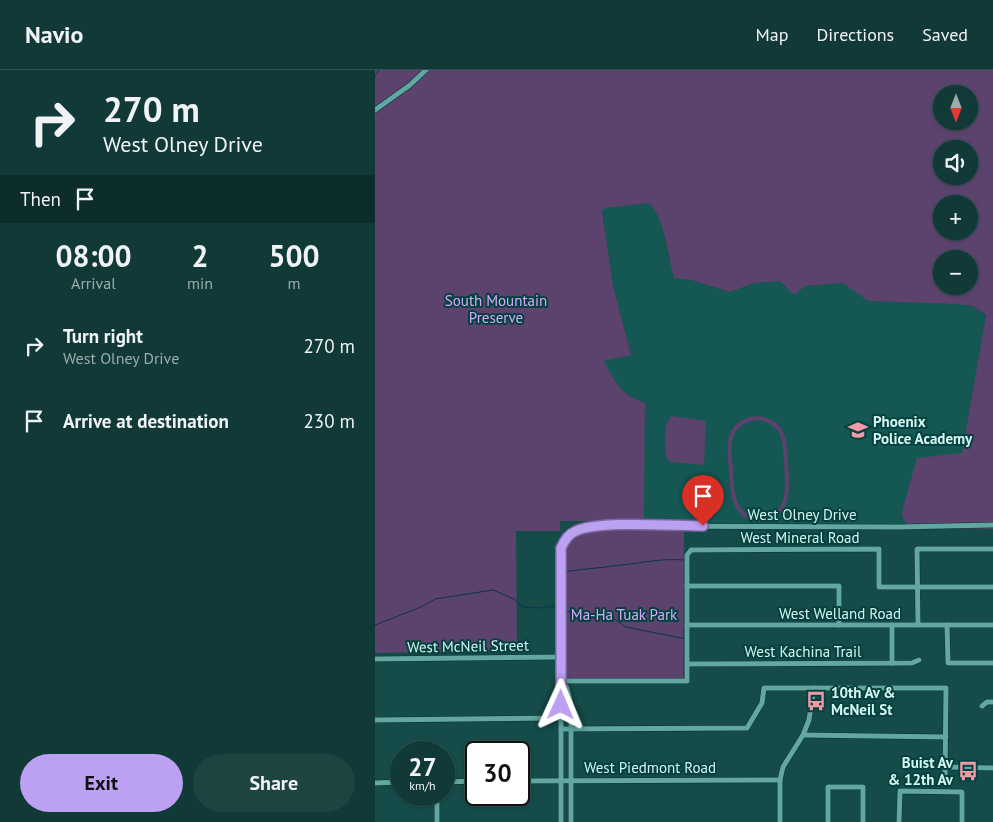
<!DOCTYPE html>
<html lang="en">
<head>
<meta charset="utf-8">
<style>
  body { margin:0; font-family:"PT Sans",sans-serif; background:#1e4442; color:#f1f3f6; height:100vh; display:flex; flex-direction:column; font-size:19px; white-space:nowrap }
  * { box-sizing:border-box; margin:0 }
  p { font-size:16px; color:#9cacad }
  .icon { flex:none; width:28px; height:28px; fill:none; stroke:currentColor; stroke-width:2; stroke-linecap:round; stroke-linejoin:round }
  .map { position:relative; flex:1; overflow:hidden }
  .details { display:flex; flex-direction:column; background:#103937; width:375px }
  .details>* { flex:none }
  .top-card { background:#103937; color:#f1f3f6; overflow:hidden }
  .needle { width:32px; rotate:180deg }
  .tools { position:absolute; left:558px; top:15px; display:grid; gap:10px }
  .tools a { display:grid; place-items:center; width:45px; height:45px; border-radius:50%; background:#103937; box-shadow:0 1px 4px #0004,0 0 0 1px #305352; font-size:25px }
  .speed { position:absolute; left:15px; top:671px; display:flex; gap:10px; font-size:25px; font-weight:700; text-align:center }
  .speed>* { display:grid; place-content:center; width:65px; height:65px; border-radius:50%; background:#103937; box-shadow:0 1px 4px #0004,0 0 0 1px #305352; line-height:1 }
  .speed small { font-size:12px; font-weight:400 }
  .speed .limit { border:2px solid #111; border-radius:8px; background:#fff; color:#111 }
  .pin { position:absolute; display:grid; place-items:center; width:42px; height:42px; color:#fff; margin:-51px -21px; border-radius:50% 50% 50% 0; rotate:-45deg; box-shadow:0 0 5px #0007 }
  .pin .icon { rotate:45deg }
  .me { position:absolute; width:55px; margin:-28px; rotate:1deg; stroke-linejoin:round; filter:drop-shadow(0 0 4px #0008) }
  .turn { display:flex; align-items:center; gap:18px; height:105px; padding:0 20px; font-size:22px }
  .turn .icon { width:65px; height:65px; stroke-width:2.5 }
  .turn b { display:block; font-size:35px; line-height:42px }
  .then { display:flex; align-items:center; height:48px; padding:0 20px; background:#0003; gap:10px; font-size:19px }
  .eta { display:flex; justify-content:space-evenly; align-items:center; height:85px; text-align:center }
  .eta b { font-size:30px; font-weight:700; line-height:35px }
  .action { display:flex; gap:10px; margin-top:auto; padding:10px 20px }
  .action a { flex:1; height:58px; border-radius:30px; background:#bca0f2; color:#111; font-size:20px; font-weight:700; line-height:58px; text-align:center }
  .action a+a { background:#1e4442; color:#f1f3f6 }
  ul { padding:0; list-style:none }
  li { display:flex; align-items:center; gap:15px; height:75px; padding:0 20px }
  li div { flex:1 }
  li b { display:block; font-size:19px }
  li em { font-style:normal }
  header { display:flex; align-items:center; gap:30px; box-sizing:border-box; height:70px; padding:0 25px; background:#103937; border-bottom:1px solid #305352 }
  header strong { font-size:24px }
  nav { display:flex; gap:28px; margin-inline-start:auto; font-size:18px }
  main { display:flex; flex:1; min-height:0 }
  .map>svg:first-child { display:block }
  .built { fill:#145753 }
  .green { fill:#5b436e; fill-rule:evenodd }
  .lines { fill:none; stroke-linecap:round; stroke-linejoin:round }
  .stream { stroke:#0c3354; stroke-width:1 }
  .minor-casing { stroke:#09302d; stroke-width:6 }
  .minor { stroke:#62a7a1; stroke-width:5 }
  .route-casing { stroke:#7a689d; stroke-width:12 }
  .route { stroke:#bca0f2; stroke-width:9 }
  .labels { text-anchor:middle; dominant-baseline:central; stroke-width:4; stroke-linejoin:round; paint-order:stroke }
  .park-label { font-size:15px; fill:#d7aafc; stroke:#05413e }
  .poi-label { font-size:15px; font-weight:bold; fill:#d4f6f3; stroke:#05413e; text-anchor:start }
  .street-label { font-size:15px; fill:#d4f6f3; stroke:#05413e }
</style>
</head>
<body>
<header>
<strong>Navio</strong>
<nav><a>Map</a><a>Directions</a><a>Saved</a></nav>
</header>
<main>
<section class="details">
<div class="top-card">
<div class="turn"><svg class="icon" aria-label="right" viewBox="0 0 24 24"><path d="M7 20v-9h11M14 6l5 5-5 5"/></svg><div><b>270 m</b>West Olney Drive</div></div>
<div class="then">Then<svg class="icon" aria-label="arrive" viewBox="0 0 24 24"><path d="M6 21V4h12l-3 4 3 4H6"/></svg></div>
</div>
<div class="eta">
<div><b>08:00</b><p>Arrival</p></div>
<div><b>2</b><p>min</p></div>
<div><b>500</b><p>m</p></div>
</div>
<ul>
<li><svg class="icon" aria-label="right" viewBox="0 0 24 24"><path d="M7 20v-9h11M14 6l5 5-5 5"/></svg><div><b>Turn right</b><p>West Olney Drive</p></div><em>270 m</em></li>
<li><svg class="icon" aria-label="arrive" viewBox="0 0 24 24"><path d="M6 21V4h12l-3 4 3 4H6"/></svg><div><b>Arrive at destination</b></div><em>230 m</em></li>
</ul>
<div class="action"><a>Exit</a><a>Share</a></div>
</section>
<div class="map">
<svg width="618" height="752" viewBox="0 0 618 752">
  <rect width="100%" height="100%" fill="#154c49"/>
  <polygon class="built" points="280,129 299,208 316,210 355,222 379,213 405,211 430,216 468,213 493,231 581,234 598,236 611,246 587,384 532,455 312,455 312,450 268,449 270,334 258,329 241,316 229,291 256,285 238,215 227,137"/>
  <g class="green">
    <path d="M0,0H618V459L311,456L309,451H185V461H141L142,581L0,583ZM566,24H594V51H566ZM566,79H594V106H566ZM273,133C289,144 293,187 299,208L316,210L355,222L379,213L405,211L419,225L430,216L468,213L493,231L581,234L598,236L611,245L587,383L542,388L528,438L527,446L532,455L312,454V450L269,449L270,333C246,325 240,313 229,291L256,285L238,215L227,141L230,138ZM566,134H594V161H566ZM566,189H594V216H566Z"/>
    <path d="M297,346L331,351L329,395L295,392L292,389C290,377 287,354 297,346Z"/>
    <path d="M382,346C392,347 402,351 407,360C413,370 412,382 413,393C415,416 418,448 387,451C357,453 355,423 354,401C352,376 348,350 382,346ZM382,350C391,351 400,355 404,363C409,372 408,384 409,394C410,413 415,444 387,447C358,449 359,416 358,397C357,386 354,374 360,363C364,355 373,351 382,350Z"/>
    <path d="M309,458L308,608L191,609L190,605L189,483C191,476 194,468 201,464C219,453 286,458 309,458Z"/>
  </g>
  <g class="lines">
    <g class="stream">
      <polyline points="0,6 4,0"/>
      <path d="M187,502C207,499 226,498 246,495C270,493 284,488 309,490"/>
      <polyline points="188,540 211,546 236,547 251,557 311,569"/>
      <polyline points="0,555 46,537 60,529 118,520 139,529 148,537 165,538 179,536 184,539"/>
    </g>
    <defs>
      <g id="minor">
        <polyline points="0,40 35,15 51,0"/>
        <polyline points="312,516 464,516 464,555"/>
        <polyline points="312,555 618,555"/>
        <polyline points="517,555 517,593"/>
        <polyline points="543,555 542,479 618,479"/>
        <polyline points="572,555 573,593 618,593"/>
        <polyline points="0,589 186,587"/>
        <polyline points="312,594 537,593 544,590"/>
        <polyline points="186,611 312,611 312,485 316,480 504,479 504,517 618,517"/>
        <polyline points="186,611 192,618 196,634 196,752"/>
        <polyline points="607,636 612,632 618,632"/>
        <polyline points="0,650 186,648"/>
        <polyline points="186,659 372,658 387,633 389,618 571,618 570,710"/>
        <polyline points="428,665 571,667"/>
        <polyline points="571,697 618,698"/>
        <polyline points="144,711 405,710"/>
        <polyline points="69,712 101,711"/>
        <polyline points="0,713 26,712"/>
        <polyline points="62,752 62,725"/>
        <path d="M186,752V478C193,462 204,460 220,456L523,457L618,455"/>
        <polyline points="405,752 405,710 408,697 428,665 434,650 439,618"/>
        <polyline points="453,752 453,717 488,717 488,752"/>
        <polyline points="524,752 525,721 587,722 587,752"/>
      </g>
    </defs>
    <use href="#minor" class="minor-casing"/>
    <use href="#minor" class="minor"/>
  </g>
  <g class="lines">
    <defs>
      <path id="route" d="M186,635V478C189,471 193,464 201,461C224,450 299,456 328,456"/>
    </defs>
    <use href="#route" class="route-casing"/>
    <use href="#route" class="route"/>
  </g>
  <defs>
    <symbol id="school-bare" viewBox="-9 -9 18 18"><path d="M0-5L7-2L0 1L-7-2ZM-4 1L0 2.5L4 1V4Q0 6-4 4Z" fill="#f39aa9" stroke="#05413e" stroke-width="2.5" paint-order="stroke"/></symbol>
    <symbol id="bus-bare" viewBox="-9 -9 18 18"><path d="M-5-6H5V4H4V6H2V4H-2V6H-4V4H-5ZM-3.5-4V0h7V-4ZM-3.5 1.2v1.5H-2V1.2ZM2 1.2v1.5H3.5V1.2Z" fill="#f39aa9" stroke="#05413e" stroke-width="2.5" paint-order="stroke"/></symbol>
  </defs>
  <g fill-rule="evenodd">
    <use href="#school-bare" x="469" y="346" width="28" height="28"/>
    <use href="#bus-bare" x="427" y="617" width="28" height="28"/>
    <use href="#bus-bare" x="579" y="687" width="28" height="28"/>
  </g>
  <g class="labels">
    <g class="park-label">
      <text x="121" y="230">South Mountain<tspan x="121" dy="17">Preserve</tspan></text>
      <text x="249" y="544">Ma-Ha Tuak Park</text>
    </g>
    <g class="poi-label">
      <text x="498" y="351">Phoenix<tspan x="498" dy="17">Police Academy</tspan></text>
      <text x="456" y="622">10th Av &amp;<tspan x="456" dy="17">McNeil St</tspan></text>
      <text x="578" y="692" text-anchor="end">Buist Av<tspan x="578" dy="17">&amp; 12th Av</tspan></text>
    </g>
    <g class="street-label">
      <text x="427" y="444">West Olney Drive</text>
      <text x="425" y="467">West Mineral Road</text>
      <text x="465" y="543">West Welland Road</text>
      <text transform="translate(93 576) rotate(-1)">West McNeil Street</text>
      <text x="428" y="581">West Kachina Trail</text>
      <text x="275" y="697">West Piedmont Road</text>
    </g>
  </g>
</svg>
<div class="tools">
<a><svg class="needle" viewBox="-14 -14 28 28"><path d="M0-13l5 13h-10z" fill="#e53935"/><path d="M0 13l5-13h-10z" fill="#9cacad"/></svg></a>
<a><svg class="icon" aria-label="sound" viewBox="0 0 24 24"><path d="M4 9h4l5-4v14l-5-4H4zM17 9q2 3 0 6"/></svg></a>
<a>+</a>
<a>−</a>
</div>
<div class="speed"><div>27<small>km/h</small></div><div class="limit">30</div></div>
<div class="pin" style="left:328px;top:456px;background:#d93025"><svg class="icon" aria-label="arrive" viewBox="0 0 24 24"><path d="M6 21V4h12l-3 4 3 4H6"/></svg></div>
<svg class="me" style="left:186px;top:635px" viewBox="-20 -20 40 40"><path d="M0-17L14 15 0 8-14 15z" fill="#bca0f2" stroke="#fff" stroke-width="4"/></svg>
</div>
</main>
</body>
</html>
